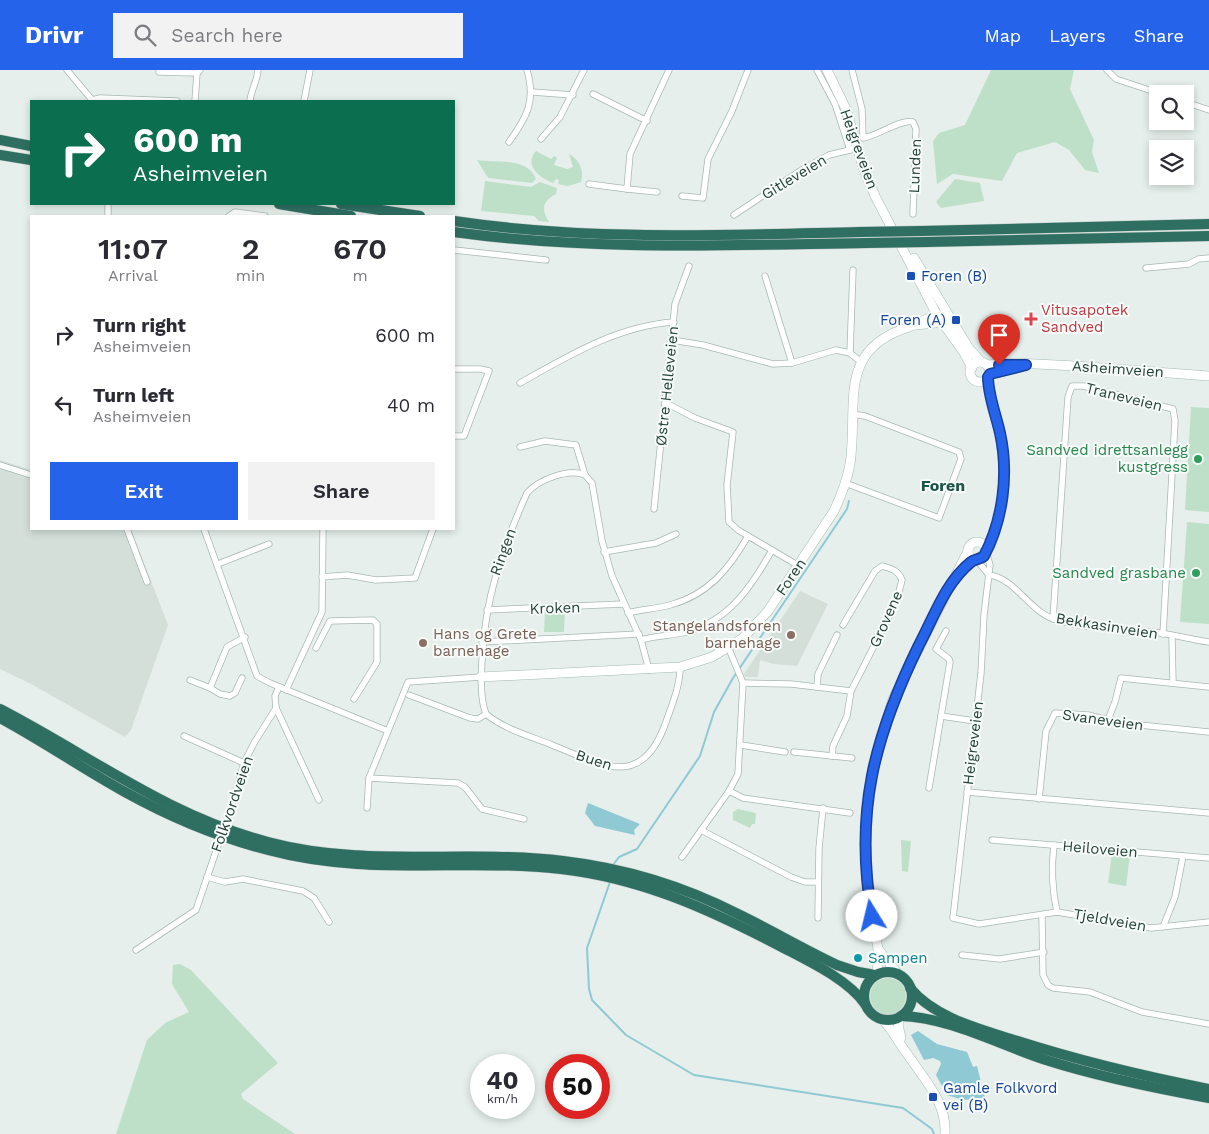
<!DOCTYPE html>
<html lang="en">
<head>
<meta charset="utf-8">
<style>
  body { margin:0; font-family:"Work Sans",sans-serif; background:#f2f2f3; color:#2b2b33; height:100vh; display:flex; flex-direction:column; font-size:19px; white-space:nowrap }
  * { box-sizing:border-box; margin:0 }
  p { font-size:16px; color:#7c7c81 }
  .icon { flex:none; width:28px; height:28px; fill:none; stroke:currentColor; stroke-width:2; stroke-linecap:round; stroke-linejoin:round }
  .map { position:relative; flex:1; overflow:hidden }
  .sheet { position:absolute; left:30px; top:145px; width:425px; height:315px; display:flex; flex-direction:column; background:#fff; border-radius:0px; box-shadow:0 2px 8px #0003 }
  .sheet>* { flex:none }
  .banner { position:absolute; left:30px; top:30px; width:425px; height:105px; border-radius:0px; box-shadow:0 2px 8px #0003; background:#0b6e4f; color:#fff; overflow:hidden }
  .buttons { position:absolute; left:1149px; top:15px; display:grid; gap:10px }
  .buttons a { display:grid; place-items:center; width:45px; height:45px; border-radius:0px; background:#fff; box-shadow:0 2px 8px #0003; font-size:25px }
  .speed { position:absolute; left:470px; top:984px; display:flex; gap:10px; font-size:25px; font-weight:700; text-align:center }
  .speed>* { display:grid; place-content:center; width:65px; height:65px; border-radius:50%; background:#fff; box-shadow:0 2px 8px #0003; line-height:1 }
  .speed small { font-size:12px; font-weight:400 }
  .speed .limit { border:8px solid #d22; background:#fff; color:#111 }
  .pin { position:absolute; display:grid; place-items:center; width:42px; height:42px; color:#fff; margin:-51px -21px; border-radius:50% 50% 50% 0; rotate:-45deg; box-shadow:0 0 5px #0007 }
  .pin .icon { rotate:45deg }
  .me { position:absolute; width:55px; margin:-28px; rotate:351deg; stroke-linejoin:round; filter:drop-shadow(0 0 4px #0008) }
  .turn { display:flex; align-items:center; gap:18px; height:105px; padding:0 20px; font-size:22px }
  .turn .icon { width:65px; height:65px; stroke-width:2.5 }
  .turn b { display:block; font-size:35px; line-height:42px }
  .eta { display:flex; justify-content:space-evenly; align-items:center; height:85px; text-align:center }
  .eta b { font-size:30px; font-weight:600; line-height:35px }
  .action { display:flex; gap:10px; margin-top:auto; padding:10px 20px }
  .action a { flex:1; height:58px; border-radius:0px; background:#2563eb; color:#fff; font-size:20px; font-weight:600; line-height:58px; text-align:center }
  .action a+a { background:#f2f2f3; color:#2b2b33 }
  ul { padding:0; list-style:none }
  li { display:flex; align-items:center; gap:15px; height:70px; padding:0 20px }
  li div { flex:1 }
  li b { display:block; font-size:19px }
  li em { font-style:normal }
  header { display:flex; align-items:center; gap:30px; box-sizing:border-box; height:70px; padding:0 25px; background:#2563eb; color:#fff }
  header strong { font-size:24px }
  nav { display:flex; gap:28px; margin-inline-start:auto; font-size:18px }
  .search { width:350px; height:45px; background:#f2f2f3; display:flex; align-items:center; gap:12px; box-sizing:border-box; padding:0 18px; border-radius:0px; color:#7c7c81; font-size:19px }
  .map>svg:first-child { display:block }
  .built { fill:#d4dfda }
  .green { fill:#bfe0c8 }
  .water { fill:#8ec9d4 }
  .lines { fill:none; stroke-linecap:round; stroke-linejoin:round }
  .stream { stroke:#8ec9d4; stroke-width:2 }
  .street-casing { stroke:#a8b8b2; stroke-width:7 }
  .secondary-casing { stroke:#a4bbb3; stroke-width:10 }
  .highway-casing { stroke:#c2cac8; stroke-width:11 }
  .street { stroke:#fff; stroke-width:5.5 }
  .secondary { stroke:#fff; stroke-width:9 }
  .highway { stroke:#2f6f62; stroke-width:10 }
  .street-bridge-casing { stroke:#a8b8b2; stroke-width:7; stroke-linecap:butt }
  .highway-bridge-casing { stroke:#c2cac8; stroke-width:11; stroke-linecap:butt }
  .street-bridge { stroke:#fff; stroke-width:5.5 }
  .highway-bridge { stroke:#2f6f62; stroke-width:10 }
  .route-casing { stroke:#184099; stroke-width:12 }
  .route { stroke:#2563eb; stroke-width:9 }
  .transit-dot { fill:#1a4fb4; stroke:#f7fbf9; stroke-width:2 }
  .health-dot { fill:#e0444e; stroke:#f7fbf9; stroke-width:2 }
  .leisure-dot { fill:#2e9e5b; stroke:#f7fbf9; stroke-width:2 }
  .education-dot { fill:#8d6e63; stroke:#f7fbf9; stroke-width:2 }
  .culture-dot { fill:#0f9aa8; stroke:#f7fbf9; stroke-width:2 }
  .labels { text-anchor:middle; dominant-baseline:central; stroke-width:4; stroke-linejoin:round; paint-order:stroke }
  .street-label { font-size:15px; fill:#24423a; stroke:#f7fbf9 }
  .transit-label { font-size:15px; fill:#164399; stroke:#f7fbf9; text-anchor:start }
  .health-label { font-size:15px; fill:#be3a42; stroke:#f7fbf9; text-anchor:start }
  .leisure-label { font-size:15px; fill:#27864d; stroke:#f7fbf9; text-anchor:end }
  .education-label { font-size:15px; fill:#785e54; stroke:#f7fbf9; text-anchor:end }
  .culture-label { font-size:15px; fill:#0d838f; stroke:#f7fbf9; text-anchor:start }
  .neighbourhood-label { font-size:16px; font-weight:bold; fill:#1f5548; stroke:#f7fbf9 }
</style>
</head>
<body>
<header>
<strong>Drivr</strong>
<div class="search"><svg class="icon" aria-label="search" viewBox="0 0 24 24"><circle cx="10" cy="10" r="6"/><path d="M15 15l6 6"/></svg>Search here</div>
<nav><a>Map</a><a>Layers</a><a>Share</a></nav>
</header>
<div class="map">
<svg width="1209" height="1064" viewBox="0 0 1209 1064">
  <rect width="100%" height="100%" fill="#e6efeb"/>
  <g class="built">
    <polygon points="0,390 31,400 31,459 131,459 168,555 131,660 125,667 31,614 0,599"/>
    <polygon points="800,521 828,534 797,596 773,594 760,590 758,607 745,607 744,604"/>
  </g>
  <g class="green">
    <polygon points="991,0 1074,0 1070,19 1094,70 1092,82 1099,103 1085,100 1069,80 1055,72 1017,83 1002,111 953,104 937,114 933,71 939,63 965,55"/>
    <path d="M536,81L551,89L554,86L557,88L554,95L567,99L573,97L569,84C579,89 585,101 581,112L568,116L558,114L559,110L556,109L553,113C540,108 523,95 536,81Z"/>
    <path d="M477,90C496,93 528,87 536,109L532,113L488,108Z"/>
    <polygon points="955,109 980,113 984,131 941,138 936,132"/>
    <path d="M485,111L531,117L540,112L557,118L556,124C542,131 541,140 549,152L539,151L534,146L481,141Z"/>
    <polygon points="1191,337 1209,338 1209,442 1185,440"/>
    <polygon points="1187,452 1209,454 1209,554 1180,552"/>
    <polygon points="565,539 564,562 544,562 545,541"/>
    <polygon points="738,739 756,743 755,754 752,754 750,758 733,750 733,742"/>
    <polygon points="901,770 911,771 908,802 902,801"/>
    <polygon points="1112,784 1130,785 1126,816 1108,813"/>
    <polygon points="180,894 191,900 278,993 241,1024 243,1029 295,1064 116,1064 147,970 165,953 189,942 172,914 173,895"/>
    <circle cx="888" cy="926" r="18"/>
  </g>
  <g class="water">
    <polygon points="588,733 640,754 634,760 635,765 595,756 585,743"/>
    <polygon points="918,961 937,974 967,982 973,997 977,996 985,1028 963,1030 947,1025 936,1005 941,994 940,991 933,988 924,990 911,965"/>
  </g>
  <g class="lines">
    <g class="stream">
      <polyline points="613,795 619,787 637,779 700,686 714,642 733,608 847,439 849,431"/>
      <polyline points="610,812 587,878 589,919 592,930 626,965 694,1005 903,1038 932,1059 934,1064"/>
    </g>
    <defs>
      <g id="street">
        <polyline points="67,0 93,31"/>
        <polyline points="817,0 835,34 850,80"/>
        <path d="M852,0L862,39L863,68C877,66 903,48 913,52L916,59L913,144"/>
        <polyline points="1107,0 1116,9 1161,24"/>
        <polyline points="159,2 197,3 200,0"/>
        <polyline points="532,22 573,25"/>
        <polyline points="593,24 647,51"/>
        <polyline points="92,30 100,28 177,31"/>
        <polyline points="195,31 197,3"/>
        <path d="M250,31C251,20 257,12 258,0"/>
        <polyline points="304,31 310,0"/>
        <polyline points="1185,32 1209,40"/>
        <polyline points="541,69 560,47 584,0"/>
        <path d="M509,72C527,47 536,31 527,0"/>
        <polyline points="589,114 627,119 630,84 669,0"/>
        <polyline points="627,119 657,122"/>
        <polyline points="682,126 703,128 708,89 732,41 748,0"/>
        <polyline points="108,134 108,146"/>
        <polyline points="734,145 800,101 829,85 858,78"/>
        <polyline points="229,146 235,142 265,146"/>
        <polyline points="454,180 546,190"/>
        <polyline points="1146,198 1189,194 1198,189 1209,188"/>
        <polyline points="853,200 850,283 861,292"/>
        <polyline points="765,206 792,293"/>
        <polyline points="672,270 703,275 773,294 792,293 836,280 850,283"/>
        <polyline points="454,299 480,299 489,301 464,366 454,366"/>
        <path d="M520,313C568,286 617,256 674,252"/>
        <polyline points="666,333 695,348 733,362 727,415 729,452 738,460 799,496"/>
        <polyline points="520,377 545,371 576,375 585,405 592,413 602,471 612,506 641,570 649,600"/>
        <polyline points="0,395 31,405"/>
        <path d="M585,405C568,398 538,410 527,423C502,479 485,528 482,590C481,607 480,628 486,644C504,659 530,666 552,675C602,695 642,721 666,652C672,634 680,617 680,597"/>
        <polyline points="845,413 939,448 961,389 959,382 865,346 852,344"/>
        <polyline points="654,439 675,234 689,196"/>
        <polyline points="127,459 147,512"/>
        <polyline points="204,459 257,606 270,613 388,661"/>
        <polyline points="604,482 656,473 676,464"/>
        <polyline points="986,482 990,495 984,545 981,603 953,848 979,854 1057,842 1151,858 1209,852"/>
        <polyline points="976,489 989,505"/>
        <polyline points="218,494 269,474"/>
        <path d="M989,505C1015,508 1029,541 1054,549C1087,560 1125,559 1160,563C1176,565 1193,570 1209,572"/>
        <polyline points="322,507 347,505 376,510 415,508 433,459"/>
        <polyline points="487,540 623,534"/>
        <path d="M628,543C642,539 656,539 670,535C708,525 729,499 748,466"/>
        <polyline points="1053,549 1068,327 1072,316 1083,316 1173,339 1175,351 1163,564"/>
        <polyline points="1172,567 1173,613"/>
        <path d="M641,570C655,565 672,566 686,562C729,551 752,516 772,480"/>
        <polyline points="482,572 639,564"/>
        <polyline points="316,578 330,551 373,550 377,554 377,592 354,629"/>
        <polyline points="242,608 235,623 230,626 220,624 210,618 227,577 245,567"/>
        <polyline points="190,610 210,618"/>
        <polyline points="743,613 791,614 851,621"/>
        <polyline points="279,617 275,626 276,638 319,730"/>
        <polyline points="817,617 818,604 837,565"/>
        <polyline points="286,620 322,542 323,459"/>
        <polyline points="409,625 470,648 478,649 486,644"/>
        <polyline points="941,646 975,651"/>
        <polyline points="1108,650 1115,632 1121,608 1209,617"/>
        <polyline points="184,666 244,693"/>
        <polyline points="741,675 785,682"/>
        <polyline points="794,682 852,688"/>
        <path d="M832,686L833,676L847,646L851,621L896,533L902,510C898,500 892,499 882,496L875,501L843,555"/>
        <polyline points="369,708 458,713 465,717 482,739 524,749"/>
        <polyline points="929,718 950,592 949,589 936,579 946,561"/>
        <polyline points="729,721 743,728 850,743"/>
        <polyline points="967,722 1209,743"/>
        <polyline points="1039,729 1046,661 1055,643 1088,645 1120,653 1209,662"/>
        <polyline points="232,735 244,693 254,673 276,638"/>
        <polyline points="367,738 369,708 408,612 481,607"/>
        <polyline points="701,760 791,807 805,812 818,812"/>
        <polyline points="992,770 1209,788"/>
        <path d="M1054,775C1051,798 1052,819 1057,842"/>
        <polyline points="682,787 729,721 738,704 743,613 729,579"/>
        <polyline points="207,807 225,812 243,809 303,821 314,828 329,852"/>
        <polyline points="1042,845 1043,905 1048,915 1053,918 1090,922 1142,942 1209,954"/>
        <polyline points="818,848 819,778 823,738"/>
        <polyline points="1163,857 1175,827 1183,786"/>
        <polyline points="136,880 196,840 214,787"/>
        <polyline points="962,885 1000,889 1044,882"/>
      </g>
      <g id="secondary">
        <polyline points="827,0 846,39 863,97 875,126 937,245 963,281 972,298"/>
        <polyline points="914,188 968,277 981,292"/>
        <polyline points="915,255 935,253 945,248"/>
        <circle cx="980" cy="302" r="10"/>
        <polyline points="987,295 1015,293 1076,296 1209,306"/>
        <circle cx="977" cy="481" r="9"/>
        <path d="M986,479C1005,445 1008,401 1000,363C996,345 988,325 989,307"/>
        <path d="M481,607L680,597L712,587L743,568L768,541L834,441C841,426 847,411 850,394C859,336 835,280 909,257C925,252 929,244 948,245"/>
        <polyline points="879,880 897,903"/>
        <polyline points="877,904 878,879 869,829 865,783 866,745 873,695 893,629 968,481"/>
        <polyline points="900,947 898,954 901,968"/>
        <path d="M883,950C893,961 899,973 908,985C924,1009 947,1033 945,1064"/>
      </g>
      <g id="highway">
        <polyline points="0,70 31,76"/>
        <polyline points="0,85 31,90"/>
        <polyline points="279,134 351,146"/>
        <polyline points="341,134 420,146"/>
        <path d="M454,151C588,171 725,165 860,162"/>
        <polyline points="921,161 1209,154"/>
        <path d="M454,162C590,181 729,175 866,173"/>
        <polyline points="926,172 1209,166"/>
        <path d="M0,639C91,686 166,745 268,772C365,798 464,779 563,791C623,798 683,816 738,844C771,860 803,879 837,895L858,902L875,905"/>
        <path d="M0,648C43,671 83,699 125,722C170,747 218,767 268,780C368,807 461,788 561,799C640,808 706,838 776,874C804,889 847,908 865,934"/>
        <circle cx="888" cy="926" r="24"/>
        <path d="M910,918C934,947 976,958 1011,969C1076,990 1142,1006 1209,1019"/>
        <path d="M901,946C948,947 1000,975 1046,990C1099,1007 1154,1018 1209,1028"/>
      </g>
    </defs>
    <use href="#street" class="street-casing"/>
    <use href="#secondary" class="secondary-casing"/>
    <use href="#highway" class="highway-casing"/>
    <use href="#street" class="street"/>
    <use href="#secondary" class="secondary"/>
    <use href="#highway" class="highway"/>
    <defs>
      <polyline id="street-bridge" points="214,787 232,735"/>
      <g id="highway-bridge">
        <polyline points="860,162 921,161"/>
        <polyline points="866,173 926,172"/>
      </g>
    </defs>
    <use href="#street-bridge" class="street-bridge-casing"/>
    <use href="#highway-bridge" class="highway-bridge-casing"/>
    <use href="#street-bridge" class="street-bridge"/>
    <use href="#highway-bridge" class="highway-bridge"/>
  </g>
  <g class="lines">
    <defs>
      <path id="route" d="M872,846C854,743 874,667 919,575C934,547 945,513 971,492C975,489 979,490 984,486C1003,450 1009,404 1000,363C996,345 988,325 988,307L990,304L1026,295H999"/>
    </defs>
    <use href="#route" class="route-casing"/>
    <use href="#route" class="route"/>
  </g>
  <g class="transit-dot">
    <rect x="906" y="201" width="10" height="10" rx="2.5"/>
    <rect x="951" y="245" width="10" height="10" rx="2.5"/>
    <rect x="928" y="1022" width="10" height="10" rx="2.5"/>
  </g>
  <path class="health-dot" d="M1028.5 241.5h5v5h5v5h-5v5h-5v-5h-5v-5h5z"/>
  <g class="leisure-dot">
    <circle cx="1198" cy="389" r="5"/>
    <circle cx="1196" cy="503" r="5"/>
  </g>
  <g class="education-dot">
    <circle cx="791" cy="565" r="5"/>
    <circle cx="423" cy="573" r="5"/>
  </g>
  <circle class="culture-dot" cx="858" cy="888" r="5"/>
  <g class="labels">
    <g class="street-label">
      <text transform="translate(859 79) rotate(70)">Heigreveien</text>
      <text transform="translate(915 96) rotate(-88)">Lunden</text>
      <text transform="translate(794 107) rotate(-31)">Gitleveien</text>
      <text transform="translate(1118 299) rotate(4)">Asheimveien</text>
      <text transform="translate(667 316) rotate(-84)">Østre Helleveien</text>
      <text transform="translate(1124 327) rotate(14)">Traneveien</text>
      <text transform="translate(503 482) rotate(-70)">Ringen</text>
      <text transform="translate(791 507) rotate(-56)">Foren</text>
      <text transform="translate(555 538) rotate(-2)">Kroken</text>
      <text transform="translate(886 549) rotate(-66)">Grovene</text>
      <text transform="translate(1107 556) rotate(9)">Bekkasinveien</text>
      <text transform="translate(1103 650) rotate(8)">Svaneveien</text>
      <text transform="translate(973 673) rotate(-83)">Heigreveien</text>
      <text transform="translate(594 690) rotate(18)">Buen</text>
      <text transform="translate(232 734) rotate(-71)">Folkvordveien</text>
      <text transform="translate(1100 779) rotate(5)">Heiloveien</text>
      <text transform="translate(1110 850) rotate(10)">Tjeldveien</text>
    </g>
    <g class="transit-label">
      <text x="921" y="206">Foren (B)</text>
      <text x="946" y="250" text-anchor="end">Foren (A)</text>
      <text x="943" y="1018">Gamle Folkvord<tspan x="943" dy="17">vei (B)</tspan></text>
    </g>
    <g class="health-label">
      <text x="1041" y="240">Vitusapotek<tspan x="1041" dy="17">Sandved</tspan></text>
    </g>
    <g class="leisure-label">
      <text x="1188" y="380">Sandved idrettsanlegg<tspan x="1188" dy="17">kustgress</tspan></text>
      <text x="1186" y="503">Sandved grasbane</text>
    </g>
    <g class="education-label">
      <text x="781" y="556">Stangelandsforen<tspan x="781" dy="17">barnehage</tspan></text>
      <text x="433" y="564" text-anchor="start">Hans og Grete<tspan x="433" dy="17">barnehage</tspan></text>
    </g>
    <g class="culture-label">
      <text x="868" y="888">Sampen</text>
    </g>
    <g class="neighbourhood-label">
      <text x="943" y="415">Foren</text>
    </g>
  </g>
</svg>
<div class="buttons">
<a><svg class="icon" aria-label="search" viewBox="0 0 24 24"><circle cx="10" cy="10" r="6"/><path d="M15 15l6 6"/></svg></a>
<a><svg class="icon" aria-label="layers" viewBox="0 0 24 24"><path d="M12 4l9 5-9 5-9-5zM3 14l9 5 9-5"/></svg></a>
</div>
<div class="speed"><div>40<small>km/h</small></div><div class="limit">50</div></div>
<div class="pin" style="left:999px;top:295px;background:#d93025"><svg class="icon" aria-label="arrive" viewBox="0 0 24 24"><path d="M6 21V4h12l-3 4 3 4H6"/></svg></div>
<svg class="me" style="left:872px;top:846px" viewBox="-20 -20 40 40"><circle r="19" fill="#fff"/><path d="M0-13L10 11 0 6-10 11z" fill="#2563eb"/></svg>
<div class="banner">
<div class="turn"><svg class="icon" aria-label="right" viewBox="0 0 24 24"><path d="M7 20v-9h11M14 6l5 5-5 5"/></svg><div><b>600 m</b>Asheimveien</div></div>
</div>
<section class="sheet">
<div class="eta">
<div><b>11:07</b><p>Arrival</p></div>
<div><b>2</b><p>min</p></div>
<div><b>670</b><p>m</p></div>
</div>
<ul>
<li><svg class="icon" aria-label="right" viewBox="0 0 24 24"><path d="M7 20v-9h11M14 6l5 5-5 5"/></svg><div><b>Turn right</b><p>Asheimveien</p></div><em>600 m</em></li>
<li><svg class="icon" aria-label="left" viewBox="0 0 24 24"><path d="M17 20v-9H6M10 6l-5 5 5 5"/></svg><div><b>Turn left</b><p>Asheimveien</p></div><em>40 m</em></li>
</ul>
<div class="action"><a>Exit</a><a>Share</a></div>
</section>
</div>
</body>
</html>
